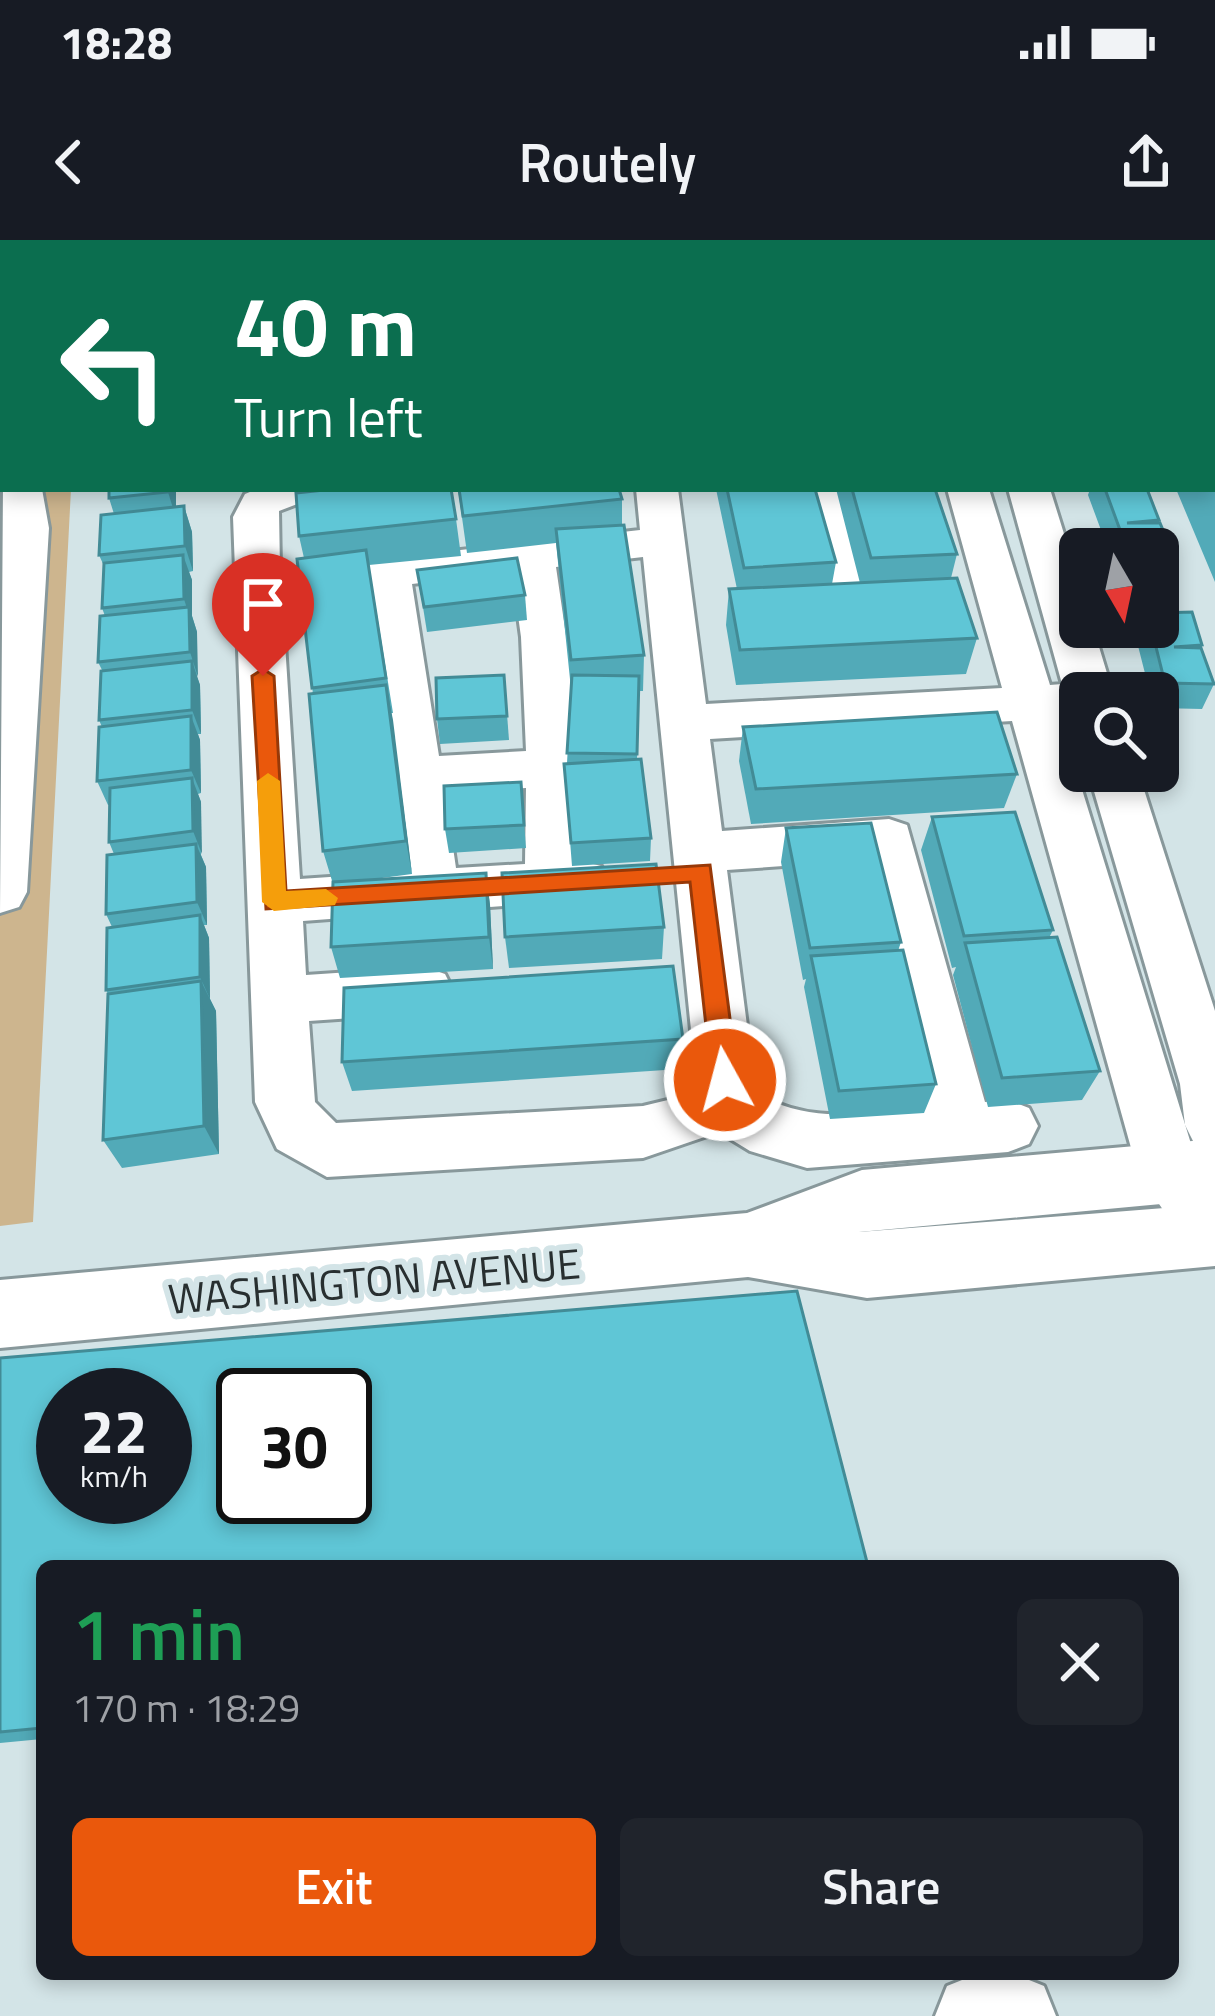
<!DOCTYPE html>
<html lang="en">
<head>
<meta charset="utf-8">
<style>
  body { margin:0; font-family:"Titillium Web",sans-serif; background:#20242c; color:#f1f3f6; height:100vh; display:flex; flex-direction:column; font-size:45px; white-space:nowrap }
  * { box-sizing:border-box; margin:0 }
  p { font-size:39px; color:#9ea1a6 }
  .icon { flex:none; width:66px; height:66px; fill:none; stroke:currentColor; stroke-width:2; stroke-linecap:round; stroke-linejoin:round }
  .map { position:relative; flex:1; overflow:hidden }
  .details { position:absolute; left:36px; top:1320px; width:1143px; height:420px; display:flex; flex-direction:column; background:#171b24; border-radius:18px; box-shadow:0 6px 18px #0003 }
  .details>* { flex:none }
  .top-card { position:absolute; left:0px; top:0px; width:1215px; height:252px; box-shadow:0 6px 18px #0003; background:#0b6e4f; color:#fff; overflow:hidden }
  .needle { width:78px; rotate:171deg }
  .controls { position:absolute; left:1059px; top:288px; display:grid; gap:24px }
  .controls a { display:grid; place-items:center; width:120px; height:120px; border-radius:18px; background:#171b24; box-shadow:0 6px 18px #0003; font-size:60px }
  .speed { position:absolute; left:36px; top:1128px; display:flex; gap:24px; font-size:60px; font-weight:700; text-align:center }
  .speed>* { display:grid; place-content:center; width:156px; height:156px; border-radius:50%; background:#171b24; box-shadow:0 6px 18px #0003; line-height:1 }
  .speed small { font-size:30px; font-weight:400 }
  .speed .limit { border:6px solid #111; border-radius:18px; background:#fff; color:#111 }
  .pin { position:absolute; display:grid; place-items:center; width:102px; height:102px; color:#fff; margin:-123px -51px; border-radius:50% 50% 50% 0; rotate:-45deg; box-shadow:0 0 12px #0007 }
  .pin .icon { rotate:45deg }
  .me { position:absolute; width:132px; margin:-66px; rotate:353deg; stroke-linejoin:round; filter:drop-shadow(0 0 9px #0008) }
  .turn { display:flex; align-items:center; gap:42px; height:252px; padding:0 36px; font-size:54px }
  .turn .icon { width:156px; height:156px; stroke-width:2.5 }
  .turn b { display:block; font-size:84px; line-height:102px }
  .round { display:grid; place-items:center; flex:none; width:126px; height:126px; border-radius:18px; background:#20242c }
  .headline { display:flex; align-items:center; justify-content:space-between; height:204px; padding:0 36px }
  h1 { font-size:72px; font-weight:600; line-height:90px; color:#1e9e55 }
  .cta { display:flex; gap:24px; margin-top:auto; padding:24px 36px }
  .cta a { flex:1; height:138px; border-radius:18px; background:#ea580c; color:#fff; font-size:48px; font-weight:600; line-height:138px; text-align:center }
  .cta a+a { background:#20242c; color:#f1f3f6 }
  .status { display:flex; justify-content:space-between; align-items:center; height:84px; padding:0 60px; background:#171b24; direction:ltr }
  .status svg { height:33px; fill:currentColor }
  header { display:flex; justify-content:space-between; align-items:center; height:156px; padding:0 36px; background:#171b24; font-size:54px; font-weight:600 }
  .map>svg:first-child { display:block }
  .green { fill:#cdb58e }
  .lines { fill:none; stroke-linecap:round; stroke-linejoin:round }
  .minor-casing { stroke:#88989b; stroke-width:6 }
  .major-casing { stroke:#88989b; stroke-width:6 }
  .minor { fill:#fff; fill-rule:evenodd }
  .major { fill:#fff; fill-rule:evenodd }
  .wall { fill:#52aab8 }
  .shaded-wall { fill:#428b96 }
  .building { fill:#5fc6d6; stroke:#428b96; stroke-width:3; fill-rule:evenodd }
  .route { fill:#ea580c; stroke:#983908; stroke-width:3 }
  .slow { fill:#f59e0b }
  .labels { text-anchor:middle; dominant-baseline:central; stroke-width:12; stroke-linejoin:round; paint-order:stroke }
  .street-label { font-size:42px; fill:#282f30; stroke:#d3e4e7 }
</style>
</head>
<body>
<div class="status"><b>18:28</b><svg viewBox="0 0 49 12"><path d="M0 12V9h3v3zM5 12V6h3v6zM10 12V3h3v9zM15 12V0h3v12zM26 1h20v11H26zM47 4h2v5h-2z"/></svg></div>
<header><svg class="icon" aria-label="back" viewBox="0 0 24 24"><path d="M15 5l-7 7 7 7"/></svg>Routely<svg class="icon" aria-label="share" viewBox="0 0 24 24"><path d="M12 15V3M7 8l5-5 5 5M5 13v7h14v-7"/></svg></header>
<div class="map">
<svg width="1215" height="1776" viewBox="0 0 1215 1776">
  <rect width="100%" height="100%" fill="#d3e4e7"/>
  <polygon class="green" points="0,0 82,0 3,3 3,249 71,249 33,982 0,986"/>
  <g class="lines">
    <defs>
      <g id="minor">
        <rect x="91" y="0" width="36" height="3"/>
        <polygon points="843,0 879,0 880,3 844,3"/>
        <polygon points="888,0 924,0 926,3 890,3"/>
        <polygon points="3,244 3,249 42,249 49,288 27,652 19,667 0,673"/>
        <path d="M257,249H319L313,258L279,271L280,330L640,290L636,249H678L706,464L1002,448L947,249H989L1050,445L1062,444L1008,249H1050L1080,345V387H1093L1113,453H1080V477L1060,478L1196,920L1215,945V1023L1193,1014L1138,933L1012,481L710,499L722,591L889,579L907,585L985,862L1008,860L1029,868L1038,886L1029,904L1008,912L807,928L750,911L719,892L643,918L327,937L277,909L255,862L233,277L245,254ZM643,317L696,839L672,859L643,866L336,883L315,862L309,781L425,773L445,766L453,750L445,734L425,727L306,735L303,681L582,660L601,654L609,640L601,626L577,620L572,437L556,327ZM512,332L521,397L526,511L439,516L412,344ZM368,349L404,632L300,639L282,356ZM526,548L525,624L456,628L445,553ZM868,620L926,866C856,872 813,887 750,850L754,840L727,630Z"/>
        <polygon points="800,249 842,249 877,368 870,379 854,383 838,379 831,368"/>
        <polygon points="1088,531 1138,531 1215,771 1215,911 1194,903 1185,885 1180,844"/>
        <polygon points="977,1734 1014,1734 1044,1746 1056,1776 935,1776 947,1746"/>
      </g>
      <polygon id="major" points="1215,899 1215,959 859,992 1215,964 1215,1026 867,1058 748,1037 0,1108 0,1040 747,973 862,930"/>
    </defs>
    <use href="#minor" class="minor-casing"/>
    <use href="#major" class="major-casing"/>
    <use href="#minor" class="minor"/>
    <use href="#major" class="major"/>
  </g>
  <g class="wall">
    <rect x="116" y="0" width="252" height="3"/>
    <polygon points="1011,0 1215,0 1215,67 1212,63 1212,3 1013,3"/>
    <polygon points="1212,105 1215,105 1215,342 1176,249 1212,249"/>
    <polygon points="109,249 176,249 176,267 184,266 192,292 193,331 189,332 192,340 192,376 197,392 197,437 200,445 201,494 198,494 200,500 201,553 198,554 201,562 201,615 206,627 207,685 204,685 209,698 210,759 216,771 219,914 122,928 103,900 108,754 106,750 112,687 106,674 114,614 109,602 110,565 108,565 97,541 102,487 99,480 102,430 98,422 105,376 102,368 104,326 99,315 114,274 109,258"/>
    <polygon points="458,249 622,259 622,285 644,415 643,451 639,451 637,519 651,598 650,621 572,626 564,524 567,523 571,449 556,303 467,313"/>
    <polygon points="716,249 815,249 836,322 832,344 860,343 836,249 935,249 957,314 951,338 977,398 966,434 736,445 726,385 729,349 737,349"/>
    <polygon points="1090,249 1147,249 1159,280 1158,283 1171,309 1160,334 1158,334 1158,309 1108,309 1088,255"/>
    <polygon points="456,279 461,316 369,325 393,473 391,473 412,634 367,640 486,633 490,665 493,729 340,738 331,707 333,644 323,611 304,318 299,296"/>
    <polygon points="417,330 525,355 527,380 427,392"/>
    <polygon points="1141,387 1158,387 1202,405 1201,408 1214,444 1202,469 1158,468 1158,453 1150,453 1136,398"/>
    <polygon points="504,435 509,500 440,504 437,479"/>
    <polygon points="743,487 1017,534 1004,568 751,584 739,521"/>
    <polygon points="521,542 526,608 449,613 445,589"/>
    <polygon points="932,577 1053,690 1049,698 1100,831 1082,860 988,867 953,735 956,727 952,728 921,610"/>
    <polygon points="786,588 901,702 898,711 936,844 924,873 830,879 804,747 806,739 803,740 781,622"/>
    <polygon points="664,687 662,719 509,728 505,697"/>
    <polygon points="683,799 680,829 352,851 342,822"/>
    <polygon points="0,1118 42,1326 42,1499 0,1503"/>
  </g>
  <g class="shaded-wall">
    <polygon points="168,249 176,249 176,278 168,252"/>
    <polygon points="184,266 192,292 193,331 185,306"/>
    <polygon points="183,315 192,340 192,376 197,392 198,437 190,412 189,375 184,359"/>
    <polygon points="192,421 200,445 201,494 192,470"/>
    <polygon points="386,445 393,480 412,634 406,601"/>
    <polygon points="191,476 200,500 201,553 191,530"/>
    <polygon points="192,538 201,562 202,614 193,591"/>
    <polygon points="196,604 206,627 207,685 197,662"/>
    <polygon points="486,633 490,665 493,729 489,697"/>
    <polygon points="200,675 209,698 210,759 200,737"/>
    <polygon points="201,741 216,771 219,914 204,886"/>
  </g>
  <g class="building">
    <rect x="116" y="0" width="60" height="3"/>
    <rect x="321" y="0" width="47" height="3"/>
    <polygon points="374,0 549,0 549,3 375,3"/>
    <polygon points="567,0 847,0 848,3 568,3"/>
    <polygon points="1053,0 1215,0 1215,14 1212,14 1212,3 1055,3"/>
    <polygon points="1212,105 1215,105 1215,247 1212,240"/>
    <polygon points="109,249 168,249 168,252 109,258"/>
    <polygon points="334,249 451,249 456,279 299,296 296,253"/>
    <polygon points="459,249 619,249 622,259 463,276"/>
    <polygon points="727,249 815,249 836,322 744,328"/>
    <polygon points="852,249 935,249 957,314 871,318"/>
    <polygon points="1105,249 1147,249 1159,280 1127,283 1160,283 1171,309 1127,309"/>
    <polygon points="184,266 185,306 99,315 101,275"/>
    <polygon points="624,285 644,415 571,420 556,289"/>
    <polygon points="366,310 386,438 312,448 297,319"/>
    <polygon points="183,315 184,359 102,368 104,323"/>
    <polygon points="517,318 525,355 424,367 417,330"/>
    <polygon points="957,338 977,398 740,410 729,349"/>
    <polygon points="189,367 190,412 98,422 100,376"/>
    <polygon points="1192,372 1202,405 1174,407 1201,408 1214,444 1165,443 1151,387 1158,387 1158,373"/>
    <polygon points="192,421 192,470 99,480 101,431"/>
    <polygon points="504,435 507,476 437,479 436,438"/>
    <polygon points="572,435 639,436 637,514 567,513"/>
    <polygon points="386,445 406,601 323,611 309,454"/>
    <polygon points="997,472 1017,534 756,549 743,487"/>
    <polygon points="191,476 191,530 97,541 99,487"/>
    <polygon points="641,519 651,598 571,603 564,524"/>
    <polygon points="192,538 193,591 109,602 110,548"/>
    <polygon points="521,542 524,585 445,589 444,546"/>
    <polygon points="1015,572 1053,690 964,696 932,577"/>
    <polygon points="871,583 901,702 810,708 786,588"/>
    <polygon points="196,604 197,662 106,674 107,615"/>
    <polygon points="656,624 664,687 505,697 502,633"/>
    <polygon points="486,633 489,697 331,707 333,642"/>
    <polygon points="200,675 200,737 106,750 107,688"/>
    <polygon points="1057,697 1100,831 1002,838 965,703"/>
    <polygon points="903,710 936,844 839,851 811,716"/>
    <polygon points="673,726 683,799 342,822 344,748"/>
    <polygon points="201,741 204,886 103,900 108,754"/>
    <path d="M797,1051L868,1326H42V1488L0,1492V1118ZM63,1155H165V1257H63ZM243,1155H345V1257H243Z"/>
  </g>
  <polygon class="route" points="263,429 274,436 286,651 710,625 738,840 735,848 725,851 712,840 690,642 266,669 252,436"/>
  <polygon class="slow" points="268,533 280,541 286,651 326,649 338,658 335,665 274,671 262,662 257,541"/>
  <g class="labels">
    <g class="street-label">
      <text transform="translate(374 1040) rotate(-5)">WASHINGTON AVENUE</text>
    </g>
  </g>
</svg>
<div class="controls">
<a><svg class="needle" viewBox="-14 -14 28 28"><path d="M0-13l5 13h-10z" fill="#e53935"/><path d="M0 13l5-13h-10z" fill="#9ea1a6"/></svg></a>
<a><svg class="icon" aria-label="search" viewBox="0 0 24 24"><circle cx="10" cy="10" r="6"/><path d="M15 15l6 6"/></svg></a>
</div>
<div class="speed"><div>22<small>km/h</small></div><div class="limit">30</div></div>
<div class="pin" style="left:263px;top:436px;background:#d93025"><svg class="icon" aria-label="arrive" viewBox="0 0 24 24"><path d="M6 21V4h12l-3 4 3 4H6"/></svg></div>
<svg class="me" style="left:725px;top:840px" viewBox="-20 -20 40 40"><circle r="17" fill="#ea580c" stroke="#fff" stroke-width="3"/><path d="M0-11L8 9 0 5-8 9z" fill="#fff"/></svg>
<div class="top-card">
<div class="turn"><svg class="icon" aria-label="left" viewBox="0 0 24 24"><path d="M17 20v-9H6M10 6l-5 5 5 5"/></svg><div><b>40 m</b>Turn left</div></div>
</div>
<section class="details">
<div class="headline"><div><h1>1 min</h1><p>170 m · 18:29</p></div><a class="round"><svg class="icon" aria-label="close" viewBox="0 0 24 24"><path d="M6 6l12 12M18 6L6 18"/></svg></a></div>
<div class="cta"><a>Exit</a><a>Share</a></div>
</section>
</div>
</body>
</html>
